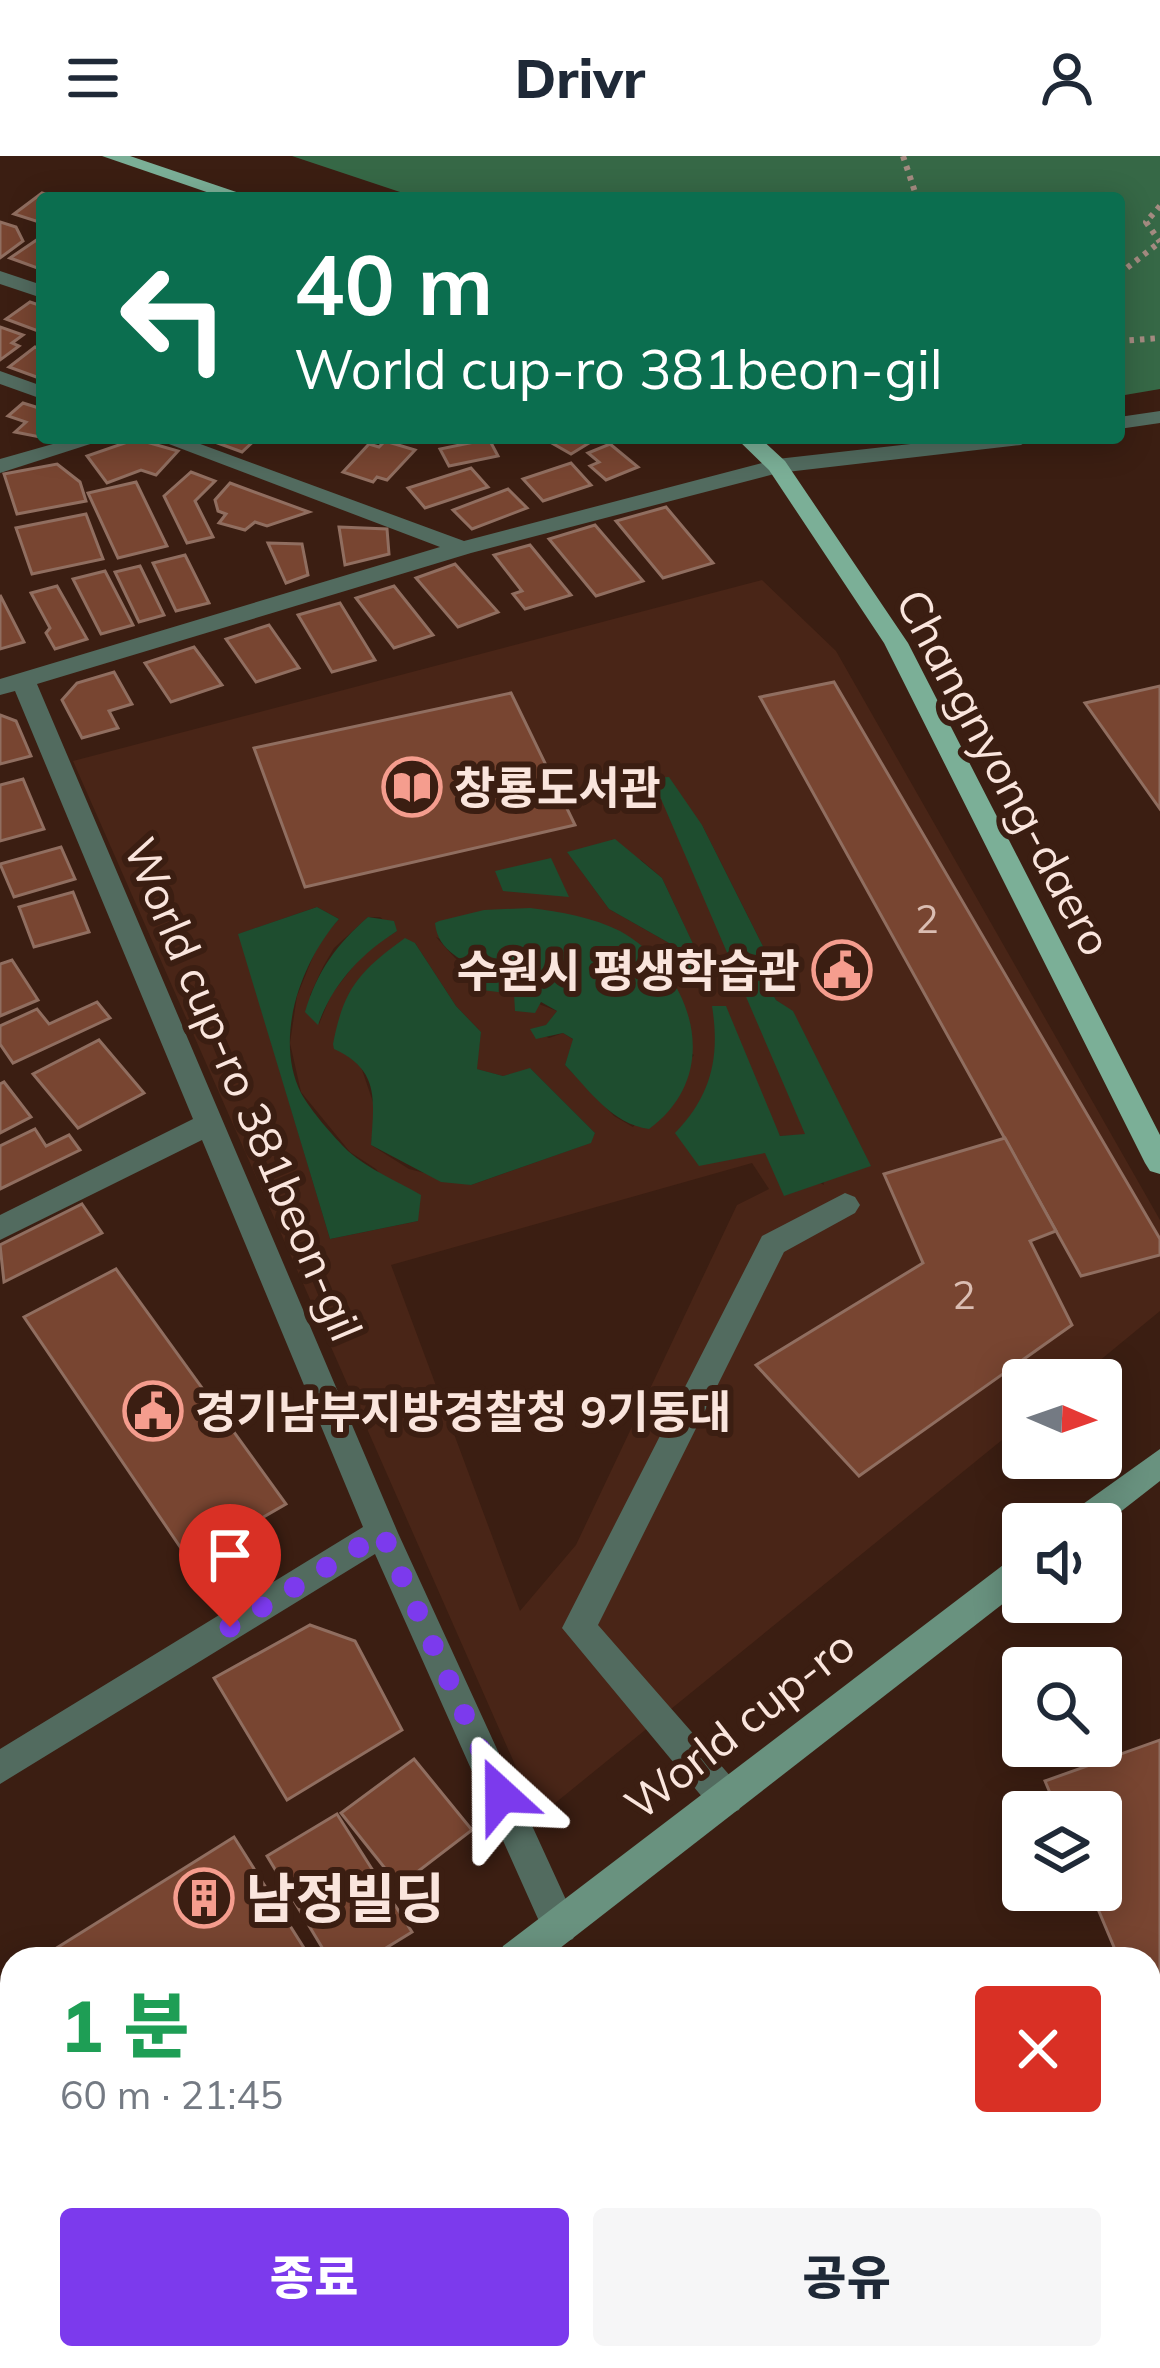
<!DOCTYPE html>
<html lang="ko">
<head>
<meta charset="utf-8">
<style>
  body { margin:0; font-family:Mulish,"Noto Sans KR",sans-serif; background:#f6f6f7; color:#1f2937; height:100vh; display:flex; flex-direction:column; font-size:45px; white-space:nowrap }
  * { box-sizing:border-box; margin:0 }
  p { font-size:39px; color:#747a83 }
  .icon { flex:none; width:66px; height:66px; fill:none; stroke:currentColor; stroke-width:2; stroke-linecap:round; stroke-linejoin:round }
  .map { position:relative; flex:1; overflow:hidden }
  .panel { position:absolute; left:0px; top:1791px; width:1161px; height:423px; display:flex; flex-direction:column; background:#fff; border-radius:36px 36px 0 0; box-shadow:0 6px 30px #0003 }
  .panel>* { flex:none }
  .hud { position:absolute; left:36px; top:36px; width:1089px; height:252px; border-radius:12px; box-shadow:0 6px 30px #0003; background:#0b6e4f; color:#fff; overflow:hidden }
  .needle { width:78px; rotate:92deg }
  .fabs { position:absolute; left:1002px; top:1203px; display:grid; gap:24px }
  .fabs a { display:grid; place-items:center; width:120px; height:120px; border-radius:12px; background:#fff; box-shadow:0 6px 30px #0003; font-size:60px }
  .pin { position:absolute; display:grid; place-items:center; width:102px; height:102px; color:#fff; margin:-123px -51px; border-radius:50% 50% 50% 0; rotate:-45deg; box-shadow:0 0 12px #0007 }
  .pin .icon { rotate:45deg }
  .me { position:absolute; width:132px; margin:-66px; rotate:336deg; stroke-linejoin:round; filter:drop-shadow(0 0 9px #0008) }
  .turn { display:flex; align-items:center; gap:42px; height:252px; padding:0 60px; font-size:54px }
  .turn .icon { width:156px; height:156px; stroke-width:2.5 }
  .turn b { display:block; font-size:84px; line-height:102px }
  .round { display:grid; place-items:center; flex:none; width:126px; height:126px; border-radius:12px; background:#f6f6f7 }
  .headline { display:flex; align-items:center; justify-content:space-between; height:204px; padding:0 60px }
  h1 { font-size:72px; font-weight:800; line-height:90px; color:#1e9e55 }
  .button { display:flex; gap:24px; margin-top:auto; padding:24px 60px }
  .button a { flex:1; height:138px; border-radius:12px; background:#7c3aed; color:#fff; font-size:48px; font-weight:800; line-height:138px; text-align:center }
  .button a+a { background:#f6f6f7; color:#1f2937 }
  header { display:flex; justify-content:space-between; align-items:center; height:156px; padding:0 60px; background:#fff; font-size:54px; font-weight:800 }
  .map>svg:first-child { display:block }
  .built { fill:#492517; fill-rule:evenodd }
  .green { fill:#1e4d2f }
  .forest { fill:#366846 }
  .building { fill:#784531; stroke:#906e60; stroke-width:3 }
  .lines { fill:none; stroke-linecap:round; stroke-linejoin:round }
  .path { stroke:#a48b81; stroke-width:6; stroke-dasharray:4.5 6; stroke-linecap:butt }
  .street { fill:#526b5f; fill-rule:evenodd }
  .secondary { fill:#69927f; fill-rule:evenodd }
  .primary { fill:#7baf97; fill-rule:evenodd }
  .route { stroke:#7c3aed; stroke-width:21; stroke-dasharray:0 37.8 }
  .labels { text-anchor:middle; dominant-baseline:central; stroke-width:12; stroke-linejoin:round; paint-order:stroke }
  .number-label { font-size:39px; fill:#dabdb2 }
  .street-label { font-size:45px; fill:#fae5dd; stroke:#3b1e12 }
  .poi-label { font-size:45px; font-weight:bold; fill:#fae5dd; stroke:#3b1e12; text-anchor:start }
  .near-poi-label { font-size:54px; font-weight:bold; fill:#fae5dd; stroke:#3b1e12; text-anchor:start }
</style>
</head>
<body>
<header><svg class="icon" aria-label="menu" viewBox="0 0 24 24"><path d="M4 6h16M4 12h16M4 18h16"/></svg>Drivr<svg class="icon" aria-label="person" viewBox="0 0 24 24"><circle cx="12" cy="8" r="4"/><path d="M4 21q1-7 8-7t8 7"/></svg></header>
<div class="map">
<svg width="1160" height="2212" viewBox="0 0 1160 2212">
  <rect width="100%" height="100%" fill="#3b1e12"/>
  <path class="built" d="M762,424L836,495L1160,1064V1155L1076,1224H1023V1267L538,1661L73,605ZM702,669L774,812L762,821L776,844L793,856L824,1029L766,997L676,977L694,958L712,922L718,886L713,850L780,980L806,979ZM568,697L641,704L662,722L713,831L704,833L669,787L609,753ZM317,751L339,763L319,786L297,840L290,887L301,936L350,996L376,1013L418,1065L330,1083L239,778ZM368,761H380L397,775L368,794L351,813L331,839L319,868L310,839L323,811L334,792ZM436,781L694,899L633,971L614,960L565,909L574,884L563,877L549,882L531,873L546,870L557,855L502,834L455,802ZM415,787L456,850L481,876L476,913L503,920L531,913L595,977L590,987L471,1029L409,1013L371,989L375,952L359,905ZM752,1007L769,1033L737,1049L576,1389L520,1455L391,1109Z"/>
  <g class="green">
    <path d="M669,621L702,669L774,812L763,821L776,844L793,855L871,1010L784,1040L765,997L699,1010L675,977C712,939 720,900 712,850H726L780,980L805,978L652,622Z"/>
    <polygon points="615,683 662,722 713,830 704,833 669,787 609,753 567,696"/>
    <polygon points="551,702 569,741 503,735 495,715"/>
    <path d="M317,751L339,763C302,805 273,881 301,937C311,955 333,980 348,995C368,1013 397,1025 421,1039L418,1065L330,1083L238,778Z"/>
    <path d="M530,752C561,756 592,761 620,775C692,815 726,917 649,973C612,968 589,934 565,909L573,883L563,877L536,883L530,873L546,869L557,855L541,846L535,857L515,855L514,838L482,834L475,826L484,820C464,802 438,797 435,767L439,765L484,754Z"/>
    <path d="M368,761L394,765L397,775C361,798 333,827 318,869L305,856C317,815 337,788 368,761Z"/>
    <path d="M405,782L415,787L456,850L481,876L477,913L503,920L530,912L595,977L591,987L471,1029L441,1026L371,989C374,944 380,914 334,893L333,888C344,831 360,815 405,782Z"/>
  </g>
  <polygon class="forest" points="292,0 1160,0 1160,233 1119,240 1119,42 418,42"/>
  <g class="building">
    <polygon points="42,37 58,42 42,42 42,67 14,58"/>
    <polygon points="0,66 16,71 23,85 0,102"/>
    <polygon points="38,83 42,85 40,113 10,102"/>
    <polygon points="30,146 42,150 38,175 6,163"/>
    <polygon points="0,171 23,179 12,187 19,190 0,204"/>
    <polygon points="35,191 42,194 42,223 9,211"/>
    <polygon points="23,247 42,253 45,282 15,276 26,266 8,260"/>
    <polygon points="204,282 257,282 242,296"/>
    <polygon points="543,282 591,282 594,284 571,298"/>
    <polygon points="136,283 178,295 156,319 141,314 107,327 87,300"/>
    <polygon points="489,283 498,300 449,310 440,293"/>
    <polygon points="385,285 415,294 387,324 377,321 373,326 343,316 369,288 379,291"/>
    <polygon points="610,288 638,311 606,324 590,310 599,306 588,297"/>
    <polygon points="571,307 591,329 543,345 523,323"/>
    <polygon points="57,308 80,326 86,345 17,358 4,318"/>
    <polygon points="471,312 488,331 425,352 408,332"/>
    <polygon points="191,316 215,325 195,345 213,381 187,387 164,340"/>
    <polygon points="136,326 167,390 118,402 88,337"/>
    <polygon points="230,327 309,356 267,370 255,366 245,374 219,367 226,358 218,355 215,344"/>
    <polygon points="508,333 527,352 472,373 453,354"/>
    <polygon points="666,351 713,407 663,422 616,365"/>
    <polygon points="86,358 103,403 32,418 16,372"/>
    <polygon points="595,369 643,425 596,440 549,383"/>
    <polygon points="339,371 387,373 389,398 345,409"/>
    <polygon points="268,387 302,388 308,419 286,427"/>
    <polygon points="530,389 571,439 525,453 513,438 522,435 494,399"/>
    <polygon points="185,399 209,447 176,455 153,407"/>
    <polygon points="455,408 498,456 458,471 416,422"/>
    <polygon points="140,410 164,459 139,466 115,416"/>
    <polygon points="105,415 133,469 101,478 73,423"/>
    <polygon points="57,430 87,483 55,493 46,477 50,472 31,437"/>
    <polygon points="394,430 433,479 394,492 356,442"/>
    <polygon points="0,439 24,486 0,493"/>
    <polygon points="340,447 375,504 332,516 298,459"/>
    <polygon points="269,469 299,512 256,526 226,483"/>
    <polygon points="194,491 222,529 171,546 145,507"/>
    <polygon points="114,516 132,548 109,555 118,572 82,582 62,544 77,527"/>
    <polygon points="834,526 1160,1083 1160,1099 1081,1120 760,541"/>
    <polygon points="1160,530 1160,653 1085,547"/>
    <polygon points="511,537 575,669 305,731 254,592"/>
    <polygon points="0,559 16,565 31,600 0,608"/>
    <polygon points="23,623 44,673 0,685 0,629"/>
    <polygon points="61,691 75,723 14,741 0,708"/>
    <polygon points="73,736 89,776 34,791 19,751"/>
    <polygon points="12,804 38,844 0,860 0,808"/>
    <polygon points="97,846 110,862 13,907 0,888 0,870 37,853 49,868"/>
    <polygon points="99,884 144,937 78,972 33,918"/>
    <polygon points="4,926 31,961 0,977 0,928"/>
    <polygon points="35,973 46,990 69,979 80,994 0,1033 0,990"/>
    <polygon points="1005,982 1056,1075 1030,1085 1072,1169 859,1320 756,1209 923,1107 884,1018"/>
    <polygon points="82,1048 102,1077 4,1126 0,1089"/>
    <polygon points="116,1113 286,1348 189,1404 24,1161"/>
    <polygon points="310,1469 355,1485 402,1574 287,1644 214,1522"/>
    <polygon points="1160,1584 1160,1900 1149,1874 1149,1803 1119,1803 1090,1734 1101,1734 1101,1656 1058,1656 1045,1625"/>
    <polygon points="414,1603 472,1674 399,1730 341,1657"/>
    <polygon points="337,1658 412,1776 368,1803 329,1803 267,1700"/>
    <polygon points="234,1681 311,1803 39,1803"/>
    <polygon points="12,1918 12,2031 0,2040 0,1926"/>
    <polygon points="343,2202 483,2202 486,2212 345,2212"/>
    <polygon points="697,2202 850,2202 853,2212 700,2212"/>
  </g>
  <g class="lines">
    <g class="path">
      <polyline points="903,0 917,42"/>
      <polyline points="1160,50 1146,66 1160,86"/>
      <polyline points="1119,118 1160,86"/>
      <polyline points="1119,185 1160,182"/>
    </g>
    <g class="street">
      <polygon points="0,115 42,129 42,142 0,128"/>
      <polygon points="0,215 42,230 42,243 0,228"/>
      <polygon points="1160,255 1160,267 1119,273 1119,261"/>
      <polygon points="74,282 109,282 0,317 0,303"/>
      <polygon points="153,282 184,282 464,385 777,303 964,282 1032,282 1021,289 778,317 471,397 37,528 398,1377 578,1770 573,1783 560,1788 547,1783 375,1398 0,1628 0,1593 363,1371 202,984 0,1084 0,1059 193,963 15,535 0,539 0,523 440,391"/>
      <polygon points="845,1037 855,1041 860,1049 855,1057 784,1096 598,1469 739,1630 744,1642 739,1654 726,1659 713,1654 562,1472 762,1080"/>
      <polygon points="519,2202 559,2202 563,2212 521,2212"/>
    </g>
    <g class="secondary">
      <polygon points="1160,1293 1160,1325 1101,1371 1065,1368 1069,1358"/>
      <polygon points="1023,1398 1023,1432 546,1803 498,1803 503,1790 1011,1403"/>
      <polygon points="12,2172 12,2202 28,2202 19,2212 0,2212 0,2177"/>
    </g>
    <g class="primary">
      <polygon points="102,0 130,0 254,42 224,42"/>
      <polygon points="736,282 760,282 785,305 908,487 1160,979 1160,1018 1150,1015 1145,1007 884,487 769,314"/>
    </g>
  </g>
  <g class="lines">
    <polyline class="route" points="230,1471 382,1377 501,1639"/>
  </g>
  <defs>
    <symbol id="library-ring" viewBox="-11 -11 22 22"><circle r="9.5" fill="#3b1e12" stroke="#f59d8e" stroke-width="1.5"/><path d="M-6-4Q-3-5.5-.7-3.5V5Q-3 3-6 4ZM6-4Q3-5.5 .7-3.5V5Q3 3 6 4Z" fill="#f59d8e"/></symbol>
    <symbol id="civic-ring" viewBox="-11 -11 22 22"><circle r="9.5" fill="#3b1e12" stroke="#f59d8e" stroke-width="1.5"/><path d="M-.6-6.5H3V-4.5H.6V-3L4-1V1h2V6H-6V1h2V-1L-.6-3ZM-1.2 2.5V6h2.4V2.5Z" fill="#f59d8e"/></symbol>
    <symbol id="building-ring" viewBox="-11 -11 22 22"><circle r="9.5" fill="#3b1e12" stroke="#f59d8e" stroke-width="1.5"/><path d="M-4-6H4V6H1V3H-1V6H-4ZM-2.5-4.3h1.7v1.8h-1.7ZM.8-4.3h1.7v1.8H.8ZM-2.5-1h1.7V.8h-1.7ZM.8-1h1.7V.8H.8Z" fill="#f59d8e"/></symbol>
  </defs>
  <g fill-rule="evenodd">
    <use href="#library-ring" x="379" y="598" width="66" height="66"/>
    <use href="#civic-ring" x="809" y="781" width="66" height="66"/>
    <use href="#civic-ring" x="120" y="1222" width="66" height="66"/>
    <use href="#building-ring" x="171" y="1709" width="66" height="66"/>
  </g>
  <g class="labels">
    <g class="number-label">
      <text x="927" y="762">2</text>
      <text x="964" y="1138">2</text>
    </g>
    <g class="street-label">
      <text transform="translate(1005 616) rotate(62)">Changnyong-daero</text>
      <text transform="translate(244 933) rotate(67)">World cup-ro 381beon-gil</text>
      <text transform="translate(739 1568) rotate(-38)">World cup-ro</text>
    </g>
    <g class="poi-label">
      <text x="454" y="631">창룡도서관</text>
      <text x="800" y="814" text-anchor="end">수원시 평생학습관</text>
      <text x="195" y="1255">경기남부지방경찰청 9기동대</text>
    </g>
    <g class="near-poi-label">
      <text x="246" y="1742">남정빌딩</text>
    </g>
  </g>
</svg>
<div class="fabs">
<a><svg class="needle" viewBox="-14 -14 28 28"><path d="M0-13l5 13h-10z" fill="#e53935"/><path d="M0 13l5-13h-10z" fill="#747a83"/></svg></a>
<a><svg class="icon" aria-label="sound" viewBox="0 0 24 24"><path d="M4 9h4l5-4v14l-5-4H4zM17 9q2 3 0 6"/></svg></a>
<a><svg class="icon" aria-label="search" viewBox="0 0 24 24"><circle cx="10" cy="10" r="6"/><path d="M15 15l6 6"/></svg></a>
<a><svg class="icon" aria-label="layers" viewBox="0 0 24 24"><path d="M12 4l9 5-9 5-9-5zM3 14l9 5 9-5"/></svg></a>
</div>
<div class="pin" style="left:230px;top:1471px;background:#d93025"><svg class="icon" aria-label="arrive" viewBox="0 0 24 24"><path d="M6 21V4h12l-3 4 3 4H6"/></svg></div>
<svg class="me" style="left:501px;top:1639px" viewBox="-20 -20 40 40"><path d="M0-17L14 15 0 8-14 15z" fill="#7c3aed" stroke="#fff" stroke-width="4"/></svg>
<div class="hud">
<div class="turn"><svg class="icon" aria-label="left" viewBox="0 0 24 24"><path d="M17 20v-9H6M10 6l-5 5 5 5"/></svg><div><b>40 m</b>World cup-ro 381beon-gil</div></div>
</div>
<section class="panel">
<div class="headline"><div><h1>1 분</h1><p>60 m · 21:45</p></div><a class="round" style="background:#d93025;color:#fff"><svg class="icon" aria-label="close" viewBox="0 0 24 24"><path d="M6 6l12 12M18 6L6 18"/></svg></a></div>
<div class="button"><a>종료</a><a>공유</a></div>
</section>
</div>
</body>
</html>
